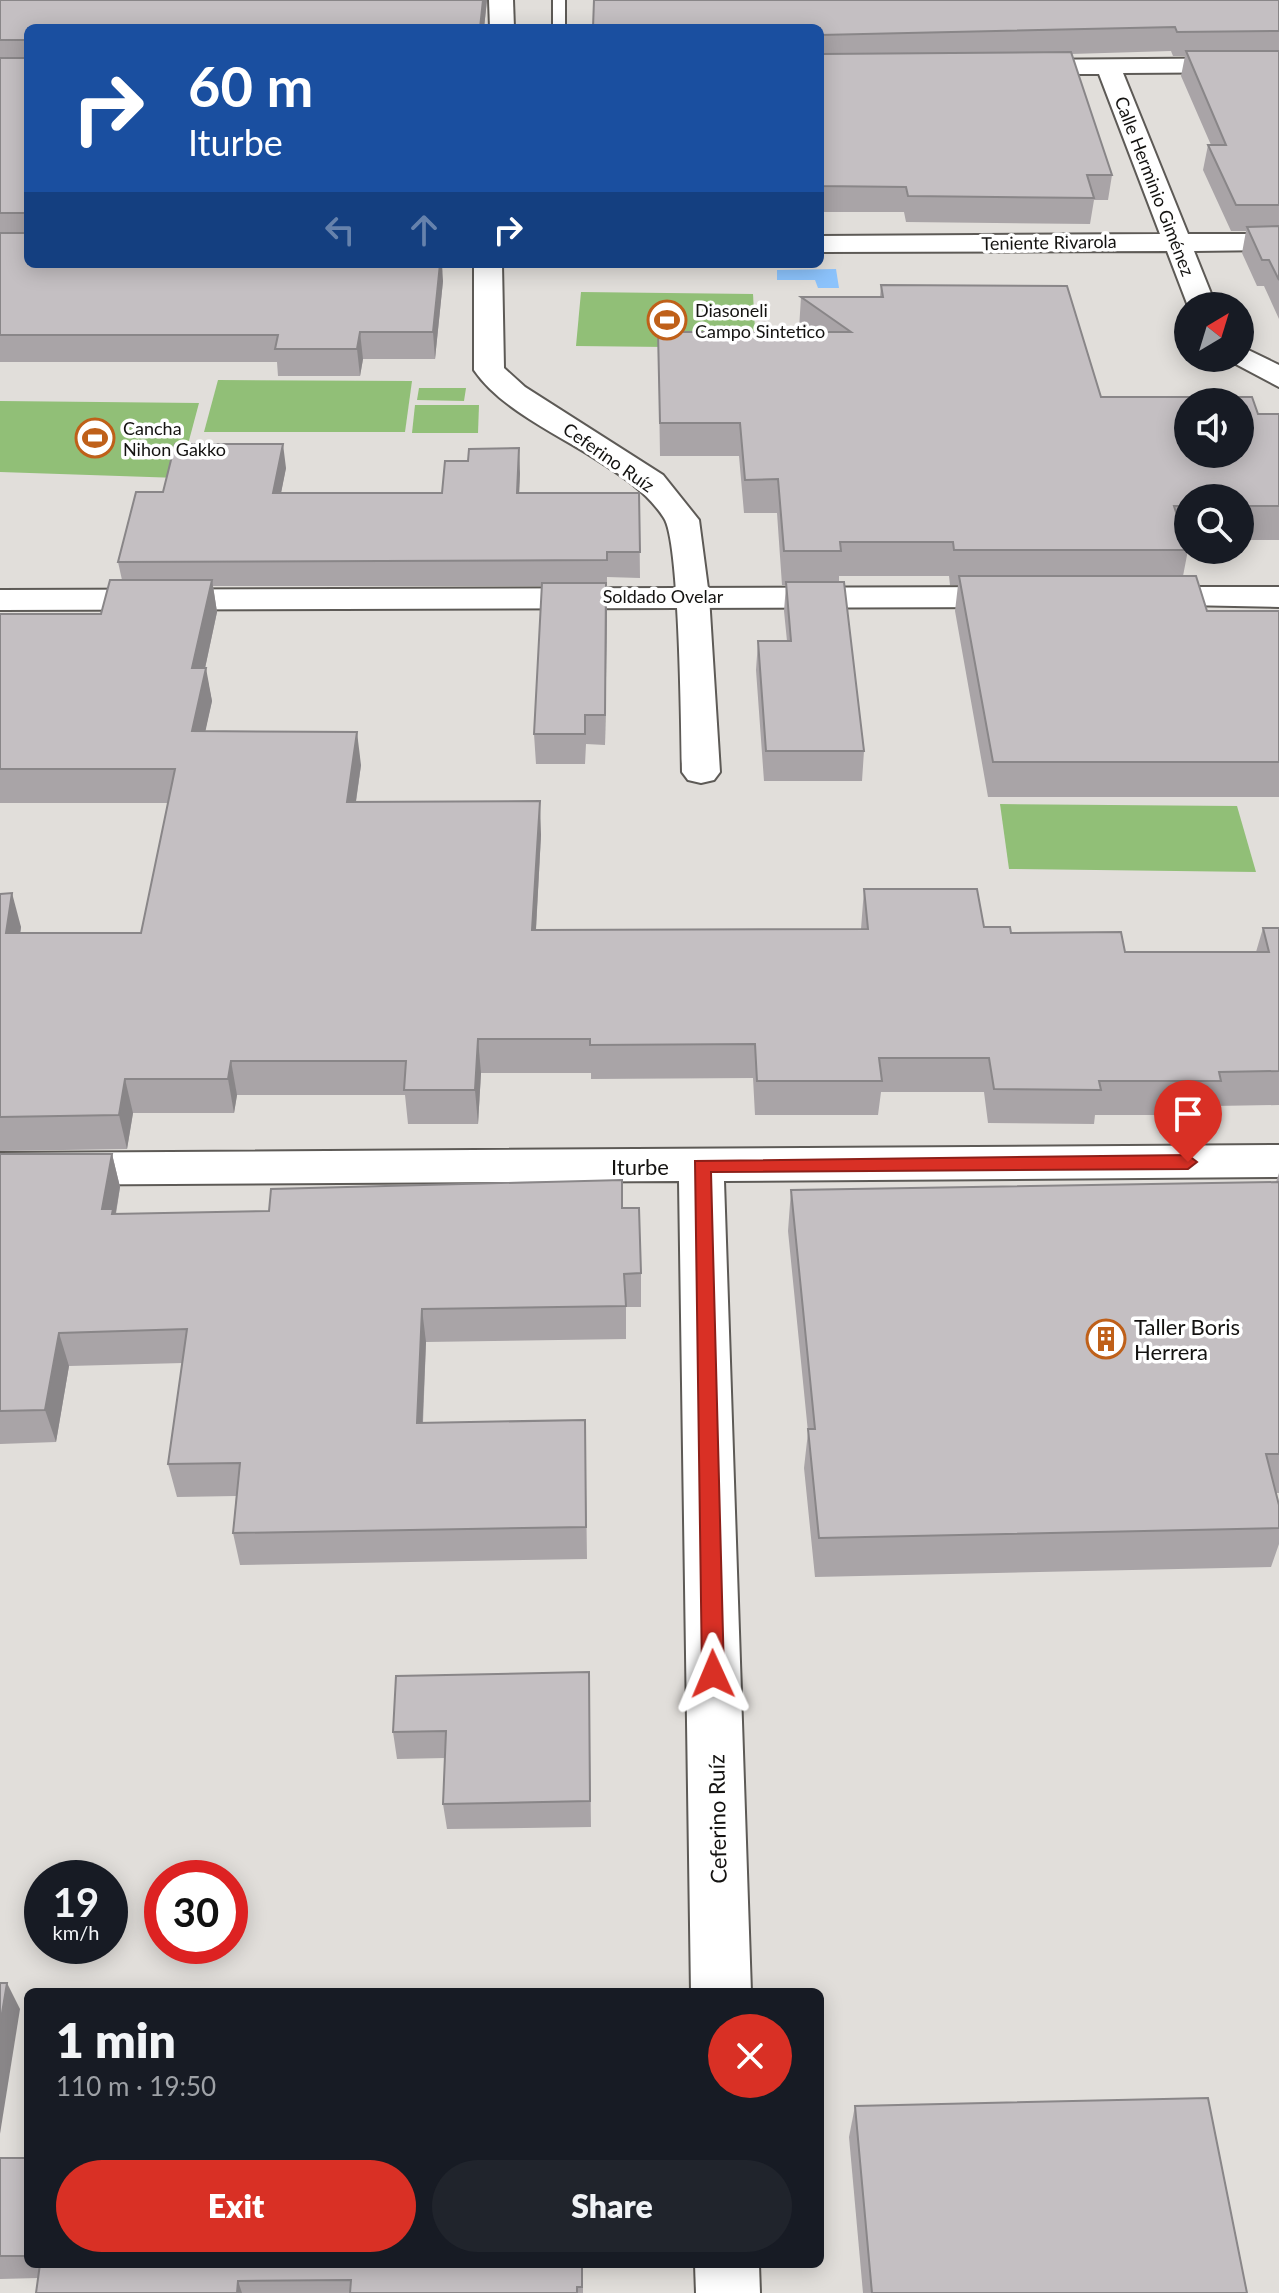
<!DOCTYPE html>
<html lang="en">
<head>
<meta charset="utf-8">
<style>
  body { margin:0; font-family:Lato,sans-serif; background:#20242c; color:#f1f3f6; height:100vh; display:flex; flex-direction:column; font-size:30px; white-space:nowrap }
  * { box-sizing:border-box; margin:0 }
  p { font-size:26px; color:#9ea1a6 }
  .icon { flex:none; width:44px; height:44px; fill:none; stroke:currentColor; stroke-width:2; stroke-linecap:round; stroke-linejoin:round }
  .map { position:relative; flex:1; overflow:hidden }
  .panel { position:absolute; left:24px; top:1988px; width:800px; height:280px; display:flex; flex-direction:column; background:#171b24; border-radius:12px; box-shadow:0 4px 20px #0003 }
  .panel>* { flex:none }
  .top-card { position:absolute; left:24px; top:24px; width:800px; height:244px; border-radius:12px; box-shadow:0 4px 20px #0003; background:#1a4fa0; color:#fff; overflow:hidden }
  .needle { width:52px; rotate:38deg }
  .controls { position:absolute; left:1174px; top:292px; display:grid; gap:16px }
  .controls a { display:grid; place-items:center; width:80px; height:80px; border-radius:50%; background:#171b24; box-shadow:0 4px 20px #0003; font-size:40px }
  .speed { position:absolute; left:24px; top:1860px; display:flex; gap:16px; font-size:40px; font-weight:700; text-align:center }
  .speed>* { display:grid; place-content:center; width:104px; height:104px; border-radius:50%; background:#171b24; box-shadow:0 4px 20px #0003; line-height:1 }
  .speed small { font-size:20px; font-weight:400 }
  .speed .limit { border:12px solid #d22; background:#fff; color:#111 }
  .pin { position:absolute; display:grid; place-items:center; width:68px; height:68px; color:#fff; margin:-82px -34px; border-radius:50% 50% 50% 0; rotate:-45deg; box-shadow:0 0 8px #0007 }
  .pin .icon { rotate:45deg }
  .me { position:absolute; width:88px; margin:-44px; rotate:359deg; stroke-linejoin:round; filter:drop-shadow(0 0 6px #0008) }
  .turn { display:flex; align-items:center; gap:28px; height:168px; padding:0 32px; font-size:36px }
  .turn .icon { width:104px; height:104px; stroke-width:2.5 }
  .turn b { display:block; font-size:56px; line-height:68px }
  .lanes { display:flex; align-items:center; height:76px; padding:0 32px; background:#0003; justify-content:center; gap:40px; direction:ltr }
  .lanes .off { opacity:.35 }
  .round { display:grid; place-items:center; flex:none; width:84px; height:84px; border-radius:42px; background:#20242c }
  .headline { display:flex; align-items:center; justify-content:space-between; height:136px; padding:0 32px }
  h1 { font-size:48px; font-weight:800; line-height:60px }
  .primary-button { display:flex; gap:16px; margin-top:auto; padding:16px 32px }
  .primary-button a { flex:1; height:92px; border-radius:48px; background:#d93025; color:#fff; font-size:32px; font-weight:800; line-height:92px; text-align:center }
  .primary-button a+a { background:#20242c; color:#f1f3f6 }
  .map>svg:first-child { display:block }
  .green { fill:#91bf77 }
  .water { fill:#8cc3fc }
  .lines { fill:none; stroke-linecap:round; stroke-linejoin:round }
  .lane-casing { stroke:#5d5a56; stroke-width:4 }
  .street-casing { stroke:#5d5a56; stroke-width:4 }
  .secondary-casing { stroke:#5d5a56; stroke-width:4 }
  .lane { fill:#fff; fill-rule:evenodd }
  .street { fill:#fff; fill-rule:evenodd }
  .secondary { fill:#fff; fill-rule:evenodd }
  .wall { fill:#a9a4a7 }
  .shaded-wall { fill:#898688 }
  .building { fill:#c4bfc2; stroke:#898688; stroke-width:2; fill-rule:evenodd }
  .route { fill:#d93025; stroke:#8d1f18; stroke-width:2 }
  .labels { text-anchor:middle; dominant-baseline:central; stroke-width:7; stroke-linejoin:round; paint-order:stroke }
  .far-street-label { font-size:18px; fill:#141311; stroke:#fff }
  .far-poi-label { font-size:18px; fill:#141311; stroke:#fff; text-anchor:start }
  .street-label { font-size:22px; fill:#141311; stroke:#fff }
  .poi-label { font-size:22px; fill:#141311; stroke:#fff; text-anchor:start }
</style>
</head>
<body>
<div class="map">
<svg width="1279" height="2293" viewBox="0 0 1279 2293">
  <rect width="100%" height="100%" fill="#e1deda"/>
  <g class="green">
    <polygon points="581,292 753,294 756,348 576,346"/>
    <polygon points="218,380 412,381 405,432 204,432"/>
    <polygon points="419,388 466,388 464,401 417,400"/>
    <polygon points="0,401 199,403 179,478 0,472"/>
    <polygon points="415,405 479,405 478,433 412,433"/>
    <polygon points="1000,804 1237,806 1256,872 1009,869"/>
  </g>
  <polygon class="water" points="836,269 839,288 818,288 815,280 777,280 777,270"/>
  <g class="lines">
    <defs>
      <rect id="lane" x="553" y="0" width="12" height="28"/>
      <g id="street">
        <polygon points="489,0 513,0 514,28 490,28"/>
        <polygon points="1279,58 1279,72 1123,73 1188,234 1279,234 1279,250 1194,251 1216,306 1188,306 1167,251 820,252 820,236 1160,234 1099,74 1014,74 1002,67 1014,60"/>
        <path d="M474,264H502L504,368L525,387L663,475L699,520L709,596L720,772L714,780L701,783L688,780L682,772C681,732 680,541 664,518C646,490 619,474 591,456C553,432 500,408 474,370Z"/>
        <polygon points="1240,346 1279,365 1279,387 1230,361 1227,358 1240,358"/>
        <polygon points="1279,1145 1279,1177 724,1181 751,1992 691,1992 679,1181 0,1185 0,1153"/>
        <polygon points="695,2264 759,2264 760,2293 696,2293"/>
      </g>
      <g id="secondary">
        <polygon points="1017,587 1029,590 1034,597 1029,604 1017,607 0,610 0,590"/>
        <polygon points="1145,587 1279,587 1279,607 1133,604 1128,597 1133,590"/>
      </g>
    </defs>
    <use href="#lane" class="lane-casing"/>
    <use href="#street" class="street-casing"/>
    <use href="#secondary" class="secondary-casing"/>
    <use href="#lane" class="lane"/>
    <use href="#street" class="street"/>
    <use href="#secondary" class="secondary"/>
  </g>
  <g class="wall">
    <polygon points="0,0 487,0 484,28 28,264 443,281 435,359 363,359 360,376 278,376 277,362 0,362"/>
    <polygon points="1279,0 1279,319 1264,286 1257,286 1242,253 1246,231 1231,231 1203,170 1208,145 1211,145 1181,76 1185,56 1173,56 1171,51 1071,54 1112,175 1108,200 1094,200 1090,224 906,222 904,212 820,212 820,28"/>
    <polygon points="881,285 1101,397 1258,414 1279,414 1279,540 1240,540 1240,498 1188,498 1188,540 1185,540 1188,550 1183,576 1207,611 1279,611 1279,797 988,797 955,611 958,585 950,585 949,576 839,576 839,582 864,751 862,781 764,781 756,670 758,641 787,641 784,611 786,585 782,585 777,513 744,513 739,456 660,456 658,332 804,332 799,329 801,297 880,297"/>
    <polygon points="286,468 281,493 442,493 520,473 519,493 639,493 640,578 607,577 605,745 586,744 585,764 536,764 534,734 542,586 213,586 217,612 205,668 212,701 205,731 361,765 356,802 541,835 536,930 861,929 864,889 984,927 1011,933 1125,952 1256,952 1263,928 1279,928 1279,1105 1214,1106 1212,1115 1095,1115 1094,1124 988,1123 984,1092 881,1092 878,1115 755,1115 753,1078 591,1079 591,1073 481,1073 478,1124 408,1124 405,1095 237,1095 234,1113 133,1113 127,1149 0,1151 0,894 21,927 20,933 141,933 168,803 0,803 0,614 101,614 122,580 118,562 163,492"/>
    <polygon points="0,1154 112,1154 120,1187 116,1214 622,1208 641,1273 641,1307 626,1307 626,1339 426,1342 423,1423 585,1420 587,1559 240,1565 233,1533 236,1496 177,1497 168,1464 183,1363 69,1366 56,1442 0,1444"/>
    <polygon points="1279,1173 1279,1493 1276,1493 1279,1505 1279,1544 1271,1567 815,1577 804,1468 808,1432 788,1231 791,1190 1276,1182"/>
    <polygon points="589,1672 591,1827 447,1829 443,1804 445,1758 397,1759 393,1732"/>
    <polygon points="855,2106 1247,2293 863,2293 849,2137"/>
    <polygon points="0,2158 28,2158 28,2264 583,2264 583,2293 36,2293 38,2278 0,2279"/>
  </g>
  <g class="shaded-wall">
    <polygon points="483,0 487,0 484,28 480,28"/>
    <polygon points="440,264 442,264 443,281 435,359 433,332"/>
    <polygon points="360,332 363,359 360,376 357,349"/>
    <polygon points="283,444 286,468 276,518 273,493"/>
    <polygon points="519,448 520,473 518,518 517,493"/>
    <polygon points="212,580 217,612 198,701 192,668"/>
    <polygon points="606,583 607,612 605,745 605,715"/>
    <polygon points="206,668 212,701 198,765 192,731"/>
    <polygon points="357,732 361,765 351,835 347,802"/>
    <polygon points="540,801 541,835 534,964 532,930"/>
    <polygon points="12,893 21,927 16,967 6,933"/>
    <polygon points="478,1039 481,1073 478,1124 475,1090"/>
    <polygon points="231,1061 237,1095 234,1113 228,1079"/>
    <polygon points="125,1079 133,1113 127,1149 119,1115"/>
    <polygon points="112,1154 120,1187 115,1217 102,1209"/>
    <polygon points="422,1309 426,1342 421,1456 417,1423"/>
    <polygon points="59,1333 69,1366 56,1442 45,1410"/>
    <polygon points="7,1983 20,2009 0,2134 0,2025"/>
    <polygon points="238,2281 242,2293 237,2293"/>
  </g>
  <g class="building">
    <polygon points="0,0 483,0 480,28 28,28 28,264 440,264 433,332 360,332 357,349 275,349 278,335 0,335 0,233 25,233 25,213 0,213 0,58 25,58 25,40 0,40"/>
    <polygon points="594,0 1279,0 1279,31 1177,32 1175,27 820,35 820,28 593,28"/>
    <polygon points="820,41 821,54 1071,52 1112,175 1087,175 1094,198 908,196 906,187 820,186"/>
    <polygon points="1186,51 1279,51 1279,205 1236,205 1208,145 1226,145"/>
    <polygon points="1279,226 1279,280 1269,260 1262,260 1247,227"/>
    <path d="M881,285L1067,286L1101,397H1252L1258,414H1279V506H1240V498H1188V506H1174L1188,550H954L953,542H840L841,551H784L778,479L745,480L740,423H660L658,332H851L801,297H883ZM1188,402H1240V454H1188Z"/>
    <polygon points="175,444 283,444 273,493 442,493 445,461 468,461 469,449 519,448 517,493 639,493 640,552 607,552 607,560 118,562 136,492 163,492"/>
    <polygon points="959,576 1196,576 1207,611 1279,611 1279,762 993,762"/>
    <polygon points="110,580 212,580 192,668 206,668 192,731 357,732 347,802 540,801 532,930 868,929 864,889 977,889 984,927 1010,927 1011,933 1121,932 1125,952 1269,952 1263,928 1279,928 1279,1071 1219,1072 1221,1081 1099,1081 1101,1090 994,1089 989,1058 879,1058 882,1081 757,1081 755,1044 590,1045 590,1039 478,1039 475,1090 404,1090 406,1061 231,1061 228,1079 125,1079 119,1115 0,1117 0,894 12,893 6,933 141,933 175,769 0,769 0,614 101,614"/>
    <polygon points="786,582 844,582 864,751 766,751 758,641 791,641"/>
    <polygon points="542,583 606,583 605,715 585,715 585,734 534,734"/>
    <polygon points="0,1154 112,1154 102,1209 113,1209 112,1214 269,1211 271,1189 622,1180 622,1208 639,1208 641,1273 624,1274 626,1306 422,1309 417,1423 585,1420 586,1527 233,1533 240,1463 168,1464 187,1329 59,1333 45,1410 0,1411"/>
    <polygon points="1279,1182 1279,1454 1266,1454 1279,1505 1279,1528 819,1538 808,1429 815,1429 791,1190"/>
    <polygon points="589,1672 590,1801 443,1804 446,1731 393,1732 396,1676"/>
    <polygon points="0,1983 7,1983 0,2025"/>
    <polygon points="1208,2098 1247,2293 872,2293 855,2106"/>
    <rect x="0" y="2158" width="28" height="98"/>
    <polygon points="40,2264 582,2264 582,2287 577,2287 577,2293 350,2293 351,2280 238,2281 237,2293 36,2293"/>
  </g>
  <polygon class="route" points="1188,1155 1197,1162 1188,1169 711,1172 724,1674 721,1681 713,1684 705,1681 702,1674 695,1161"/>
  <defs>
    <symbol id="stadium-ring" viewBox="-11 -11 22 22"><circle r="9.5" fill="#fff" stroke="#bf6019" stroke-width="1.5"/><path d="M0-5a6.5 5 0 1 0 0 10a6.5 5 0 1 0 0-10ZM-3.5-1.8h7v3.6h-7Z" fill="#bf6019"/></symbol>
    <symbol id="building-ring" viewBox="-11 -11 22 22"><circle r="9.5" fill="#fff" stroke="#bf6019" stroke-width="1.5"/><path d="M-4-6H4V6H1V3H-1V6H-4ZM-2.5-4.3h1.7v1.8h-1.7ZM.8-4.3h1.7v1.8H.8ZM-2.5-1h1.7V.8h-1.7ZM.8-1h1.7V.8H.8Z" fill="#bf6019"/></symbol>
  </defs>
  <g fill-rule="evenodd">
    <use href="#stadium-ring" x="645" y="298" width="44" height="44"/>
    <use href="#stadium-ring" x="73" y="416" width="44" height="44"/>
    <use href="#building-ring" x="1084" y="1317" width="44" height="44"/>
  </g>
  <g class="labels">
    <g class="far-street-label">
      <text transform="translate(1155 186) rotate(69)">Calle Herminio Giménez</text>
      <text transform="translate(1049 242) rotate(-1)">Teniente Rivarola</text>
      <text transform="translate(609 457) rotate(35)">Ceferino Ruíz</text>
      <text x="663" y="596">Soldado Ovelar</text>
    </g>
    <g class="far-poi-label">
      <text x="695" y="310">Diasoneli<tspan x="695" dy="21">Campo Sintetico</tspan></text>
      <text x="123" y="428">Cancha<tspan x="123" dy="21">Nihon Gakko</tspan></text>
    </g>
    <g class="street-label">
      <text x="640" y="1166">Iturbe</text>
      <text transform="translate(717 1819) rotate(-91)">Ceferino Ruíz</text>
    </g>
    <g class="poi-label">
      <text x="1134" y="1326">Taller Boris<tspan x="1134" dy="25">Herrera</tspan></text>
    </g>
  </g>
</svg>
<div class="controls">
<a><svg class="needle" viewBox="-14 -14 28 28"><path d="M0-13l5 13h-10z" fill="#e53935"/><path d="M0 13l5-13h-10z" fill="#9ea1a6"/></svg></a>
<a><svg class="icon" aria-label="sound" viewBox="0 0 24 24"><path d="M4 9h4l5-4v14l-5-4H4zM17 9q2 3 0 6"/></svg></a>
<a><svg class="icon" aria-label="search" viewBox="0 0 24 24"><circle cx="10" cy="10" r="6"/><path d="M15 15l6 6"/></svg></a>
</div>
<div class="speed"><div>19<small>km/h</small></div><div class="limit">30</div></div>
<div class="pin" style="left:1188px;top:1162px;background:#d93025"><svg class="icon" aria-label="arrive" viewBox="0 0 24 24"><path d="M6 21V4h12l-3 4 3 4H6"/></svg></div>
<svg class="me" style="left:713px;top:1674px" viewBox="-20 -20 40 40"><path d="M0-17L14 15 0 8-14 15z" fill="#d93025" stroke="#fff" stroke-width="4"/></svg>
<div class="top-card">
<div class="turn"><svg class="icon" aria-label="right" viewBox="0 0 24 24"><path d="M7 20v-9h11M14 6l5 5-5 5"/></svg><div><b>60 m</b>Iturbe</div></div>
<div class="lanes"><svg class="icon off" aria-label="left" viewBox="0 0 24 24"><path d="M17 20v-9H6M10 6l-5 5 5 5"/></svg><svg class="icon off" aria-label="ahead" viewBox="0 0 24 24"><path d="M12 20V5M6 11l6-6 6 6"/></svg><svg class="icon" aria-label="right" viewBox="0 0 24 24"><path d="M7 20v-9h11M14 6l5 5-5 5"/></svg></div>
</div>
<section class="panel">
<div class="headline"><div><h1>1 min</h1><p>110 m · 19:50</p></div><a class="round" style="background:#d93025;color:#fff"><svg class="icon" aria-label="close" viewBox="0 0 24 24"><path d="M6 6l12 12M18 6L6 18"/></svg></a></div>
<div class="primary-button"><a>Exit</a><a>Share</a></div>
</section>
</div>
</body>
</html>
